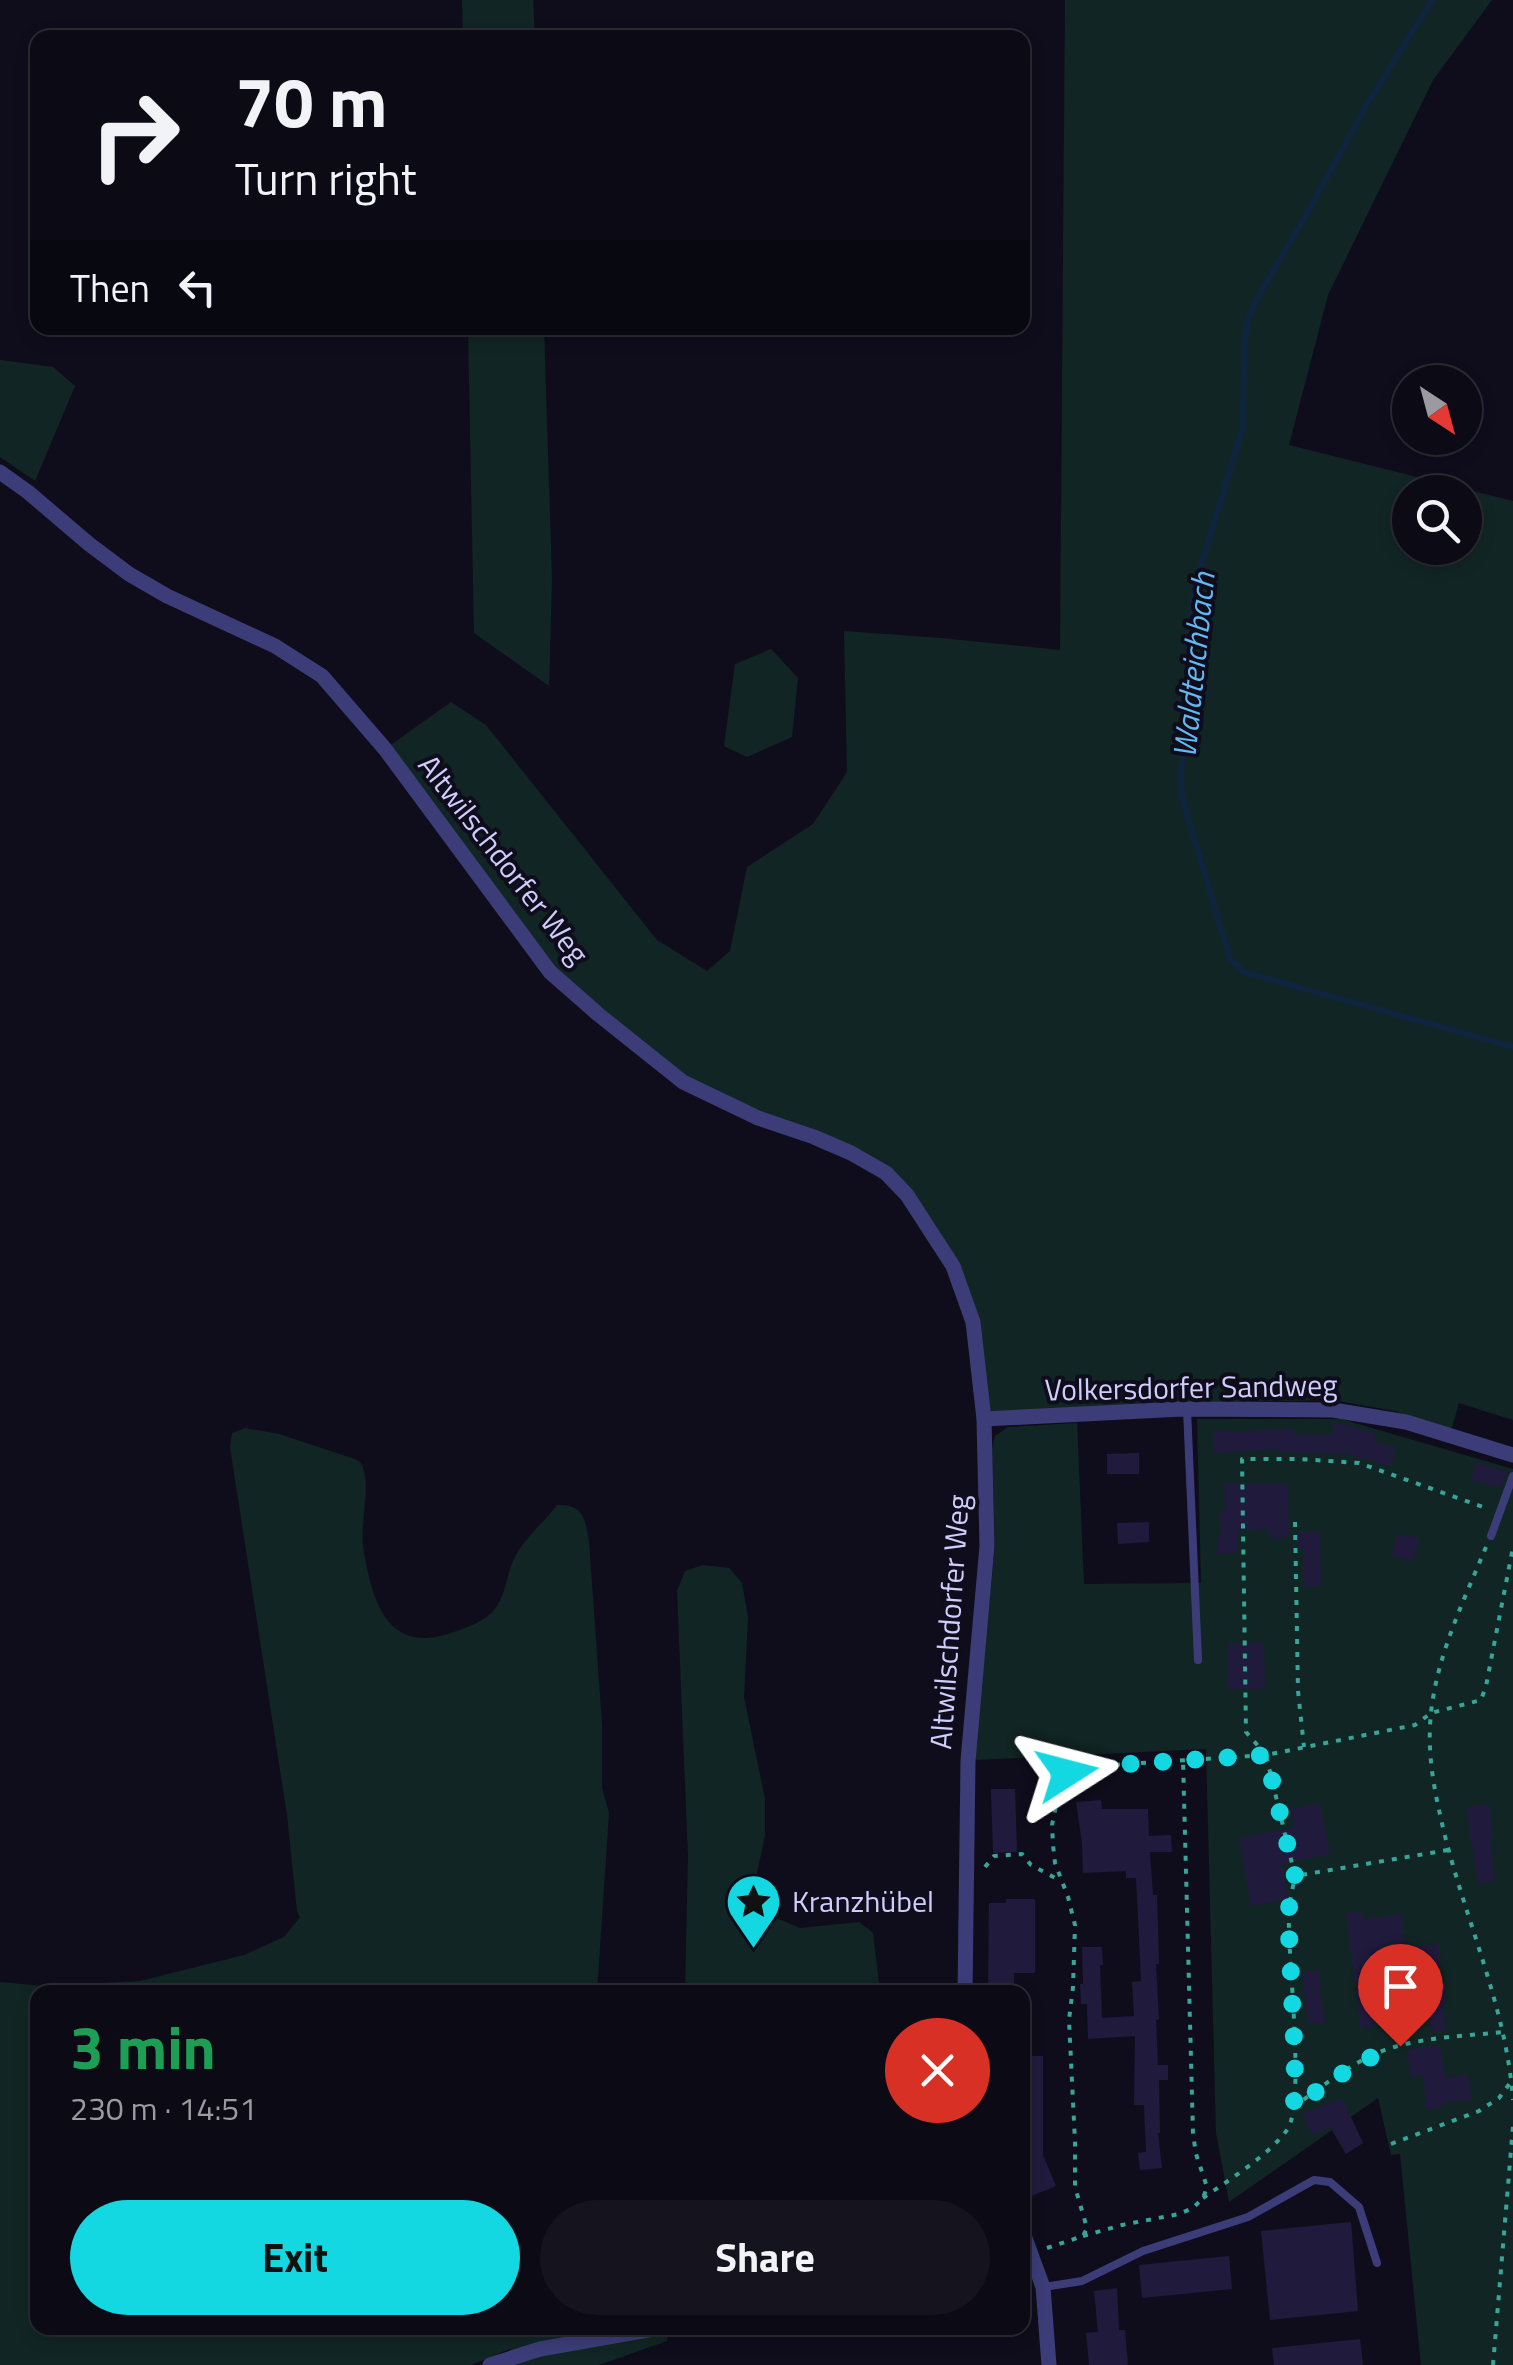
<!DOCTYPE html>
<html lang="en">
<head>
<meta charset="utf-8">
<style>
  body { margin:0; font-family:"Titillium Web",sans-serif; background:#14131e; color:#f1f3f6; height:100vh; display:flex; flex-direction:column; font-size:38px; white-space:nowrap }
  * { box-sizing:border-box; margin:0 }
  p { font-size:32px; color:#9a9aa0 }
  .icon { flex:none; width:55px; height:55px; fill:none; stroke:currentColor; stroke-width:2; stroke-linecap:round; stroke-linejoin:round }
  .map { position:relative; flex:1; overflow:hidden }
  .panel { position:absolute; left:30px; top:1985px; width:1000px; height:350px; display:flex; flex-direction:column; background:#0b0a15; border-radius:20px; box-shadow:0 5px 15px #0003,0 0 0 2px #2b2b34 }
  .panel>* { flex:none }
  .guide { position:absolute; left:30px; top:30px; width:1000px; height:305px; border-radius:20px; box-shadow:0 5px 15px #0003,0 0 0 2px #2b2b34; background:#0b0a15; color:#f1f3f6; overflow:hidden }
  .needle { width:65px; rotate:144deg }
  .tools { position:absolute; left:1392px; top:365px; display:grid; gap:20px }
  .tools a { display:grid; place-items:center; width:90px; height:90px; border-radius:50%; background:#0b0a15; box-shadow:0 5px 15px #0003,0 0 0 2px #2b2b34; font-size:50px }
  .pin { position:absolute; display:grid; place-items:center; width:85px; height:85px; color:#fff; margin:-102px -42px; border-radius:50% 50% 50% 0; rotate:-45deg; box-shadow:0 0 10px #0007 }
  .pin .icon { rotate:45deg }
  .me { position:absolute; width:110px; margin:-55px; rotate:81deg; stroke-linejoin:round; filter:drop-shadow(0 0 8px #0008) }
  .turn { display:flex; align-items:center; gap:35px; height:210px; padding:0 40px; font-size:45px }
  .turn .icon { width:130px; height:130px; stroke-width:2.5 }
  .turn b { display:block; font-size:70px; line-height:85px }
  .then { display:flex; align-items:center; height:95px; padding:0 40px; background:#0003; gap:20px; font-size:38px }
  .round { display:grid; place-items:center; flex:none; width:105px; height:105px; border-radius:52px; background:#14131e }
  .overview { display:flex; align-items:center; justify-content:space-between; height:170px; padding:0 40px }
  h1 { font-size:60px; font-weight:700; line-height:75px; color:#1e9e55 }
  .cta { display:flex; gap:20px; margin-top:auto; padding:20px 40px }
  .cta a { flex:1; height:115px; border-radius:60px; background:#13d7e1; color:#111; font-size:40px; font-weight:700; line-height:115px; text-align:center }
  .cta a+a { background:#14131e; color:#f1f3f6 }
  .map>svg:first-child { display:block }
  .green { fill:#112624; fill-rule:evenodd }
  .lines { fill:none; stroke-linecap:round; stroke-linejoin:round }
  .stream { stroke:#0f243e; stroke-width:6 }
  .building { fill:#201b3c }
  .path { stroke:#37a598; stroke-width:4; stroke-dasharray:5 8; stroke-linecap:butt }
  .lane { stroke:#3c3d78; stroke-width:8 }
  .street { stroke:#3c3d78; stroke-width:15 }
  .route { stroke:#13d7e1; stroke-width:18; stroke-dasharray:0 32.4 }
  .labels { text-anchor:middle; dominant-baseline:central; stroke-width:8; stroke-linejoin:round; paint-order:stroke }
  .street-label { font-size:30px; fill:#cfcdfb; stroke:#0f0d1c }
  .poi-label { font-size:30px; fill:#cfcdfb; stroke:#0f0d1c; text-anchor:start }
  .water-label { font-size:32px; font-style:italic; fill:#63b8f2; stroke:#0f0d1c }
</style>
</head>
<body>
<div class="map">
<svg width="1513" height="2365" viewBox="0 0 1513 2365">
  <rect width="100%" height="100%" fill="#0f0d1c"/>
  <g class="green">
    <polygon points="462,0 533,0 535,37 463,37"/>
    <path d="M1065,0H1492L1433,80L1328,295L1289,445L1513,501V1420L1459,1403L1451,1431L1395,1411L1332,1400L1178,1403L985,1412L973,1322L953,1266L885,1173L683,1082L550,972L385,749L451,702L486,725L657,940L707,971L730,951L747,867L813,824L847,772L844,631L941,638L1060,650ZM1410,492H1465V548H1410Z"/>
    <polygon points="468,328 544,328 552,579 549,686 474,633"/>
    <polygon points="0,360 53,367 75,386 35,481 0,457"/>
    <polygon points="771,649 798,678 792,737 747,757 724,746 735,664"/>
    <polygon points="1197,1419 1341,1419 1513,1469 1513,2365 1421,2365 1400,2154 1391,2155 1378,2098 1229,2202 1216,2133 1206,1749 974,1760 995,1546 992,1449 995,1436 1008,1427 1077,1423 1084,1584 1201,1583"/>
    <path d="M245,1428L279,1434L355,1459L361,1463C372,1484 360,1520 363,1546C371,1595 384,1654 448,1634C463,1629 485,1622 495,1609C506,1595 506,1575 514,1559C524,1538 543,1524 557,1505C583,1504 585,1518 589,1541L602,1725V1788L609,1813L597,1992H38V2328H669L667,2341L599,2365H496L512,2348L471,2365H0V1982L43,1986L140,1981L244,1955L284,1937L300,1917L297,1911L287,1815L230,1447L232,1433Z"/>
    <polygon points="703,1565 729,1568 742,1583 748,1617 744,1697 765,1799 765,1836 757,1872 763,1912 800,1928 859,1922 873,1933 880,1992 685,1992 688,1856 677,1591 685,1571"/>
  </g>
  <g class="lines">
    <polyline class="stream" points="1432,0 1366,106 1316,197 1257,299 1248,318 1245,339 1242,430 1195,586 1191,618 1181,776 1182,797 1230,959 1244,972 1513,1047"/>
  </g>
  <g class="building">
    <polygon points="1334,1424 1345,1424 1377,1434 1374,1442 1396,1448 1390,1466 1347,1454 1279,1452 1279,1449 1214,1453 1214,1431 1231,1430 1231,1432 1293,1428 1293,1434 1334,1434"/>
    <polygon points="1139,1453 1139,1474 1107,1474 1107,1454"/>
    <polygon points="1476,1463 1507,1472 1501,1488 1471,1480"/>
    <polygon points="1224,1483 1288,1484 1289,1537 1269,1538 1269,1529 1237,1531 1238,1553 1218,1554 1217,1537 1221,1537 1219,1511 1225,1511"/>
    <polygon points="1149,1522 1149,1542 1118,1544 1117,1523"/>
    <polygon points="1298,1532 1320,1532 1321,1586 1303,1586 1303,1549 1298,1549"/>
    <polygon points="1397,1534 1419,1538 1414,1561 1392,1556"/>
    <polygon points="1264,1642 1265,1689 1228,1689 1228,1644"/>
    <polygon points="991,1789 1015,1789 1017,1852 993,1853"/>
    <polygon points="1101,1800 1102,1809 1148,1809 1149,1836 1171,1835 1172,1852 1150,1852 1153,1895 1157,1895 1159,1964 1156,1964 1159,2019 1156,2020 1158,2065 1168,2065 1168,2080 1159,2080 1160,2133 1158,2133 1162,2168 1140,2170 1138,2153 1146,2152 1144,2105 1134,2105 1135,2036 1088,2039 1087,2004 1081,2004 1080,1984 1083,1984 1082,1947 1102,1947 1103,1965 1100,1965 1102,2018 1134,2016 1132,1982 1141,1981 1136,1878 1126,1878 1126,1871 1083,1873 1082,1843 1076,1802"/>
    <polygon points="1320,1803 1330,1854 1282,1864 1288,1899 1251,1906 1239,1838 1294,1828 1290,1809"/>
    <polygon points="1489,1804 1493,1838 1490,1838 1495,1881 1478,1884 1466,1807"/>
    <polygon points="1006,1899 1035,1899 1035,1973 1014,1973 1014,1989 1008,1989 1008,1992 988,1992 989,1903 1006,1903"/>
    <polygon points="1362,1911 1363,1919 1401,1914 1405,1945 1440,1945 1440,1984 1445,1983 1446,2003 1443,2004 1446,2031 1431,2032 1429,2014 1374,2018 1375,2026 1360,2028 1346,1913"/>
    <polygon points="1319,1970 1321,1988 1319,1988 1325,2022 1308,2024 1302,1972"/>
    <polygon points="1440,2045 1445,2078 1468,2075 1472,2100 1442,2103 1442,2108 1426,2109 1423,2075 1411,2077 1407,2050"/>
    <polygon points="1022,2056 1043,2056 1043,2155 1056,2186 1027,2198 1022,2187"/>
    <polygon points="1342,2098 1363,2143 1346,2154 1330,2127 1312,2135 1302,2114"/>
    <polygon points="1351,2222 1358,2311 1270,2320 1261,2231"/>
    <polygon points="1229,2256 1232,2289 1142,2298 1139,2265"/>
    <polygon points="1117,2288 1119,2330 1125,2330 1128,2365 1089,2365 1086,2333 1098,2332 1094,2291"/>
    <polygon points="1360,2339 1363,2365 1274,2365 1272,2348"/>
  </g>
  <g class="lines">
    <g class="path">
      <polyline points="1295,1522 1298,1691 1304,1747"/>
      <path d="M1486,1547C1464,1600 1437,1655 1431,1713C1427,1750 1433,1784 1441,1819C1462,1914 1506,2003 1513,2100"/>
      <polyline points="1266,1755 1246,1732 1242,1459 1299,1459 1359,1463 1486,1508"/>
      <polyline points="1448,1850 1295,1876 1266,1755 1415,1725 1431,1713 1481,1700 1486,1686 1513,1547"/>
      <polyline points="985,1867 994,1856 1022,1854 1031,1865 1061,1881"/>
      <path d="M1293,2107C1315,2092 1336,2075 1359,2062C1402,2037 1455,2037 1504,2032"/>
      <polyline points="1391,2144 1479,2111 1499,2098 1510,2083"/>
      <path d="M1203,2198C1230,2179 1268,2156 1287,2130C1306,2104 1287,1955 1289,1914C1289,1901 1293,1888 1295,1876"/>
      <polyline points="1083,2236 1122,2225 1179,2214 1193,2208 1203,2198 1207,2187 1196,2154 1193,2134 1183,1760"/>
      <polyline points="1047,2248 1083,2236 1087,2228 1075,2187 1075,2142 1069,2020 1073,1987 1075,1925 1068,1897 1055,1863 1053,1845 1052,1825 1056,1806 1067,1773 1081,1767 1266,1755"/>
      <polyline points="1493,2365 1513,2126"/>
    </g>
    <g class="lane">
      <polyline points="1187,1409 1198,1660"/>
      <polyline points="1491,1536 1513,1476"/>
      <polyline points="1044,2287 1082,2281 1143,2251 1248,2217 1314,2180 1330,2182 1359,2207 1377,2263"/>
    </g>
    <g class="street">
      <polyline points="0,472 28,492 89,544 129,574 167,596 275,646 322,676 385,749 550,972 599,1015 683,1082 758,1118 814,1137 851,1153 886,1173 907,1195 953,1266 973,1322 984,1419 987,1546 968,1761 965,1992"/>
      <polyline points="984,1419 1182,1409 1333,1410 1406,1422 1513,1455"/>
      <polyline points="1022,2230 1043,2287 1049,2365"/>
      <polyline points="490,2365 540,2349 659,2328"/>
    </g>
  </g>
  <g class="lines">
    <polyline class="route" points="1067,1773 1082,1767 1266,1755 1295,1876 1288,1913 1295,2060 1294,2107 1359,2062 1400,2046"/>
  </g>
  <defs>
    <symbol id="sight-pin" viewBox="-11 -11 22 30"><path d="M0 17L-7.5 6A9.5 9.5 0 1 1 7.5 6Z" fill="#13d7e1" stroke="#0f0d1c"/><path d="M0-6L1.8-2.2L6-1.7L2.9 1.2L3.7 5.4L0 3.3L-3.7 5.4L-2.9 1.2L-6-1.7L-1.8-2.2Z" fill="#111"/></symbol>
  </defs>
  <g fill-rule="evenodd">
    <use href="#sight-pin" x="722" y="1870" width="63" height="86"/>
  </g>
  <g class="labels">
    <g class="street-label">
      <text transform="translate(504 859) rotate(52)">Altwilschdorfer Weg</text>
      <text transform="translate(1191 1387) rotate(-1)">Volkersdorfer Sandweg</text>
      <text transform="translate(949 1622) rotate(-86)">Altwilschdorfer Weg</text>
    </g>
    <g class="poi-label">
      <text x="792" y="1901">Kranzhübel</text>
    </g>
    <g class="water-label">
      <text transform="translate(1193 665) rotate(-84)">Waldteichbach</text>
    </g>
  </g>
</svg>
<div class="tools">
<a><svg class="needle" viewBox="-14 -14 28 28"><path d="M0-13l5 13h-10z" fill="#e53935"/><path d="M0 13l5-13h-10z" fill="#9a9aa0"/></svg></a>
<a><svg class="icon" aria-label="search" viewBox="0 0 24 24"><circle cx="10" cy="10" r="6"/><path d="M15 15l6 6"/></svg></a>
</div>
<div class="pin" style="left:1400px;top:2046px;background:#d93025"><svg class="icon" aria-label="arrive" viewBox="0 0 24 24"><path d="M6 21V4h12l-3 4 3 4H6"/></svg></div>
<svg class="me" style="left:1067px;top:1773px" viewBox="-20 -20 40 40"><path d="M0-17L14 15 0 8-14 15z" fill="#13d7e1" stroke="#fff" stroke-width="4"/></svg>
<div class="guide">
<div class="turn"><svg class="icon" aria-label="right" viewBox="0 0 24 24"><path d="M7 20v-9h11M14 6l5 5-5 5"/></svg><div><b>70 m</b>Turn right</div></div>
<div class="then">Then<svg class="icon" aria-label="left" viewBox="0 0 24 24"><path d="M17 20v-9H6M10 6l-5 5 5 5"/></svg></div>
</div>
<section class="panel">
<div class="overview"><div><h1>3 min</h1><p>230 m · 14:51</p></div><a class="round" style="background:#d93025;color:#fff"><svg class="icon" aria-label="close" viewBox="0 0 24 24"><path d="M6 6l12 12M18 6L6 18"/></svg></a></div>
<div class="cta"><a>Exit</a><a>Share</a></div>
</section>
</div>
</body>
</html>
